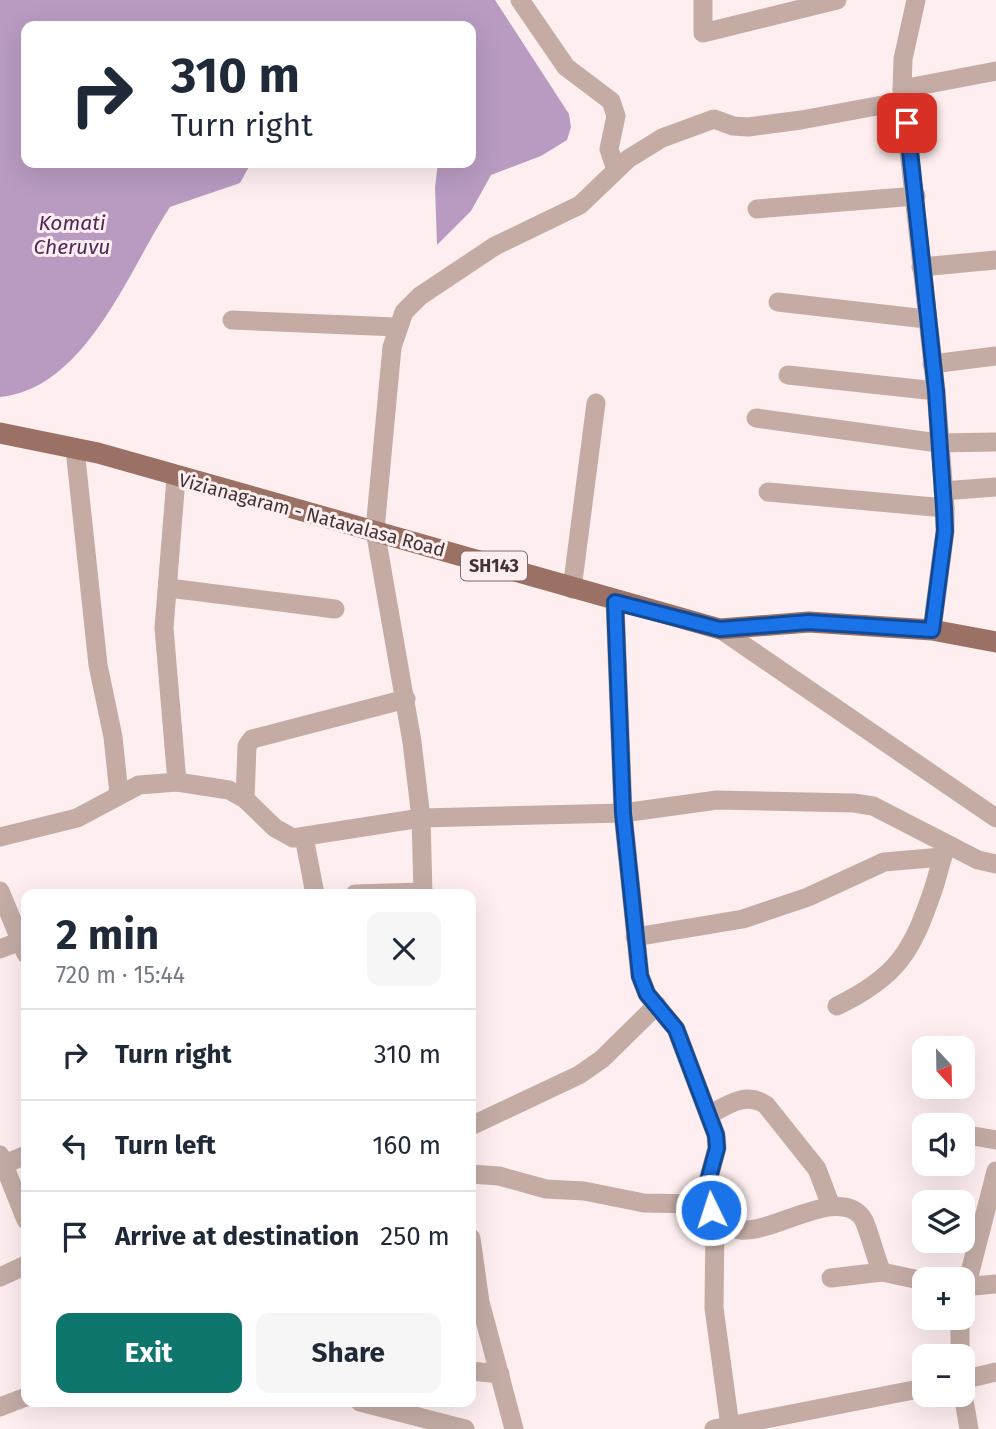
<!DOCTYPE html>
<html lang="en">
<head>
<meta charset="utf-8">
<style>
  body { margin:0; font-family:"Fira Sans",sans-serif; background:#f6f6f7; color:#1f2937; height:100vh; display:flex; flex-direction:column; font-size:26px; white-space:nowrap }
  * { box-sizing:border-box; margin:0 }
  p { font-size:23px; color:#747a83 }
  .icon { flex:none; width:38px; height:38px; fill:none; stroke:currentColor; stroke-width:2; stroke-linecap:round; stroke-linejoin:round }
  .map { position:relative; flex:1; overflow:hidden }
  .sheet { position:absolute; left:21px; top:889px; width:455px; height:518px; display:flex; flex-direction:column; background:#fff; border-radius:14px; box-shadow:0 7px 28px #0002 }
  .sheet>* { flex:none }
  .guide { position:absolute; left:21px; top:21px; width:455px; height:147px; border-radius:14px; box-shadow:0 7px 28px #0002; background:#fff; color:#1f2937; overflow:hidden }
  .needle { width:46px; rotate:158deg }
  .tools { position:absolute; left:912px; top:1036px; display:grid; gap:14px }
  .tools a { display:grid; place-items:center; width:63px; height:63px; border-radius:14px; background:#fff; box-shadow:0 7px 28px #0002; font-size:35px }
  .pin { position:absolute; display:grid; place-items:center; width:60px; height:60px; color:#fff; margin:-30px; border-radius:14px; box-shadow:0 4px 10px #0006 }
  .me { position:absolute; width:77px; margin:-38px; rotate:356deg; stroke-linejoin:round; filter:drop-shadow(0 0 5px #0008) }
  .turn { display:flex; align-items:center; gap:24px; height:147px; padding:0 35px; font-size:32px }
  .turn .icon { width:91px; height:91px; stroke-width:2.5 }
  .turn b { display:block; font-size:49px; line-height:60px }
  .round { display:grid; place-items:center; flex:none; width:74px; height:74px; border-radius:14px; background:#f6f6f7 }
  .summary { display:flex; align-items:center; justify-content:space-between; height:119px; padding:0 35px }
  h1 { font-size:42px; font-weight:700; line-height:52px }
  .action { display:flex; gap:14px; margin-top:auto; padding:14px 35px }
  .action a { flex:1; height:80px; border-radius:14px; background:#0f766e; color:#fff; font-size:28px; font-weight:700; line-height:80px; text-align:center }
  .action a+a { background:#f6f6f7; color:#1f2937 }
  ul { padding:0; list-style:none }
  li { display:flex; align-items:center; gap:21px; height:91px; padding:0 35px; border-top:2px solid #e0e1e3 }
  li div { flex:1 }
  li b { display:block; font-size:26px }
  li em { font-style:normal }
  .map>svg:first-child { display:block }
  .water { fill:#b99bc2 }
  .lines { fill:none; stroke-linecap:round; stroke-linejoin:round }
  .minor { stroke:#c4aca5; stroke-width:19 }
  .major { stroke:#9a7164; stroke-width:21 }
  .route-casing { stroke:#114b97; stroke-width:18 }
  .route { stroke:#1a73e8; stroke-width:12 }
  .labels { text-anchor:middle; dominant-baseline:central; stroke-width:6; stroke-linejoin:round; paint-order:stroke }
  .shield { fill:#feeeef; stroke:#7a6b6c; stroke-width:2 }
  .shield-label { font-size:18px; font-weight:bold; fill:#423334 }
  .street-label { font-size:19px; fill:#423334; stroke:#feeeef }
  .water-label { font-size:21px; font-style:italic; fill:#4f285b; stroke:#feeeef }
</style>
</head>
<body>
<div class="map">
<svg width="996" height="1429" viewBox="0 0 996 1429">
  <rect width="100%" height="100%" fill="#feeeef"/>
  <path class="water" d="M0,0H495L569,114L571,127L567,140L541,156L491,175L471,211L437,245L435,187L438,163H471V26H26V163H251L240,183L170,207C129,269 86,389 0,397Z"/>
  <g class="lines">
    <g class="minor">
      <polyline points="520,0 566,67 611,101 616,116 609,149 616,170"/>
      <polyline points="703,0 703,33 837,0"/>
      <polyline points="916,0 903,59 902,89 936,391 945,508 945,531 932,630"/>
      <polyline points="902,89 996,71"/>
      <polyline points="757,209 916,196"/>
      <polyline points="921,267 996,260"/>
      <polyline points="778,302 926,319"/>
      <polyline points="232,320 396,327"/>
      <polyline points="932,364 996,356"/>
      <polyline points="788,375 936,391"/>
      <polyline points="756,418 938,443 996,442"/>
      <polyline points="75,449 98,665 113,737 119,794"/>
      <polyline points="176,478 164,628 177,782"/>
      <polyline points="943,491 996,487"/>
      <polyline points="768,492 945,508"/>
      <polyline points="169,588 335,609"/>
      <polyline points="572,589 596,403"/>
      <polyline points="615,602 623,813 640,976 647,994 676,1029 716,1135 717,1148 708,1181 711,1210"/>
      <polyline points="720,629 996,818"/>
      <polyline points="245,799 247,746 252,739 406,699"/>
      <polyline points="0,837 77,818 139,785 177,782 229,790 245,799 275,828 293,838 421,818 623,813 717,800 854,803 873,806 978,860 996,864"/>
      <polyline points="304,837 315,894"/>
      <polyline points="0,891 26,954"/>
      <polyline points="355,894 423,892"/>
      <polyline points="423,894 421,818 412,742 375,530 392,347 404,312 420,296 495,246 580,205 628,159 662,138 714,119 733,126 748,127 801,120 904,101"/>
      <polyline points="635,937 743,919 808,897 884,862 942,857"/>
      <polyline points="0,949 26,939"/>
      <path d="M837,1006C897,977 912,952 933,890C938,876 940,862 946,848"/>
      <path d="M709,1115C727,1105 746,1091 766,1105L817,1169L831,1206"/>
      <polyline points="471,1126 579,1075 602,1059 657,1005"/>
      <polyline points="962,1134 996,1140"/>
      <polyline points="0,1155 26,1220"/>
      <polyline points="0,1166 26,1155"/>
      <path d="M471,1174L499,1176L546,1189L584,1191L644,1203L700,1204L711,1210L715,1221C723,1224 733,1229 741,1230C774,1233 837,1187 861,1216C868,1224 875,1258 882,1272"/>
      <polyline points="715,1221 714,1308 730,1426"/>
      <polyline points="471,1238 480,1302 514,1429"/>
      <polyline points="0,1277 26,1265"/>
      <polyline points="831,1278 882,1272 924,1281"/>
      <polyline points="962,1287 996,1284"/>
      <polyline points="962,1303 996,1171"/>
      <polyline points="960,1318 960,1356"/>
      <polyline points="471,1371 500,1374"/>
      <polyline points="962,1380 996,1372"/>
      <polyline points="962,1389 969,1429"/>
      <polyline points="360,1402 465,1429"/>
      <polyline points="0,1407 26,1397"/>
      <polyline points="714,1429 924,1388"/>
    </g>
    <polyline class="major" points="0,433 98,453 720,629 809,622 932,630 996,642"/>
  </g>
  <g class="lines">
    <defs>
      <polyline id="route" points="711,1210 708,1181 717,1148 716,1135 676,1029 647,994 640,976 623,813 615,602 720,629 809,622 932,630 945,531 944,508 936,391 907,123"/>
    </defs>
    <use href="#route" class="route-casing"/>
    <use href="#route" class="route"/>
  </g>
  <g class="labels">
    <rect class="shield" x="461" y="551.5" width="66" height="29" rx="5"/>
    <g class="shield-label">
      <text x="494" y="566">SH143</text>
    </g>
    <g class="street-label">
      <text transform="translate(312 515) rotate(15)">Vizianagaram - Natavalasa Road</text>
    </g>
    <g class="water-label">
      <text x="72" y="223">Komati<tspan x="72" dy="24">Cheruvu</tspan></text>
    </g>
  </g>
</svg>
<div class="tools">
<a><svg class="needle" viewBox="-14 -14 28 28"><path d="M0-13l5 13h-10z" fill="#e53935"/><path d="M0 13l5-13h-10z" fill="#747a83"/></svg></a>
<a><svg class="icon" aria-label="sound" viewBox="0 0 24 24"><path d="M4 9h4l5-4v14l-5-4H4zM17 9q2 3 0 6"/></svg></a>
<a><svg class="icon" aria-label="layers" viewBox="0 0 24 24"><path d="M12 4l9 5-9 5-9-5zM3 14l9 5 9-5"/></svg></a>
<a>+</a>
<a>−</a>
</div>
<div class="pin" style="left:907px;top:123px;background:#d93025"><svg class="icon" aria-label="arrive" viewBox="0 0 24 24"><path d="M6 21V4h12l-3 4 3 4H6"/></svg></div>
<svg class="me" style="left:711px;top:1210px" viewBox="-20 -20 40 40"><circle r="17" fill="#1a73e8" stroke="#fff" stroke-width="3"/><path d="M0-11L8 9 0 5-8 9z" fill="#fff"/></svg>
<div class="guide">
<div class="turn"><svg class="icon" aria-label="right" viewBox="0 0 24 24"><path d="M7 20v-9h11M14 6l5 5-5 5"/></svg><div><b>310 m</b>Turn right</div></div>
</div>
<section class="sheet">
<div class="summary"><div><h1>2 min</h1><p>720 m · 15:44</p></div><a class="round"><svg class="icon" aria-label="close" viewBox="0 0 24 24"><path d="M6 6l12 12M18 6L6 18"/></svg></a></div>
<ul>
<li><svg class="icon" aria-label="right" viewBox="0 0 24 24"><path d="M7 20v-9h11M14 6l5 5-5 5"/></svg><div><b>Turn right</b></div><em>310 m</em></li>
<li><svg class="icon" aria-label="left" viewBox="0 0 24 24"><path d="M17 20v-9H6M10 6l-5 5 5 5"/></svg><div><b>Turn left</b></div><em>160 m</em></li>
<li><svg class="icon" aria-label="arrive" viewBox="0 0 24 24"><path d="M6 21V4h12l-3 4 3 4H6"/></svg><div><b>Arrive at destination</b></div><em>250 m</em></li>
</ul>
<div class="action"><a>Exit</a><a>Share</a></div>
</section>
</div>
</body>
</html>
